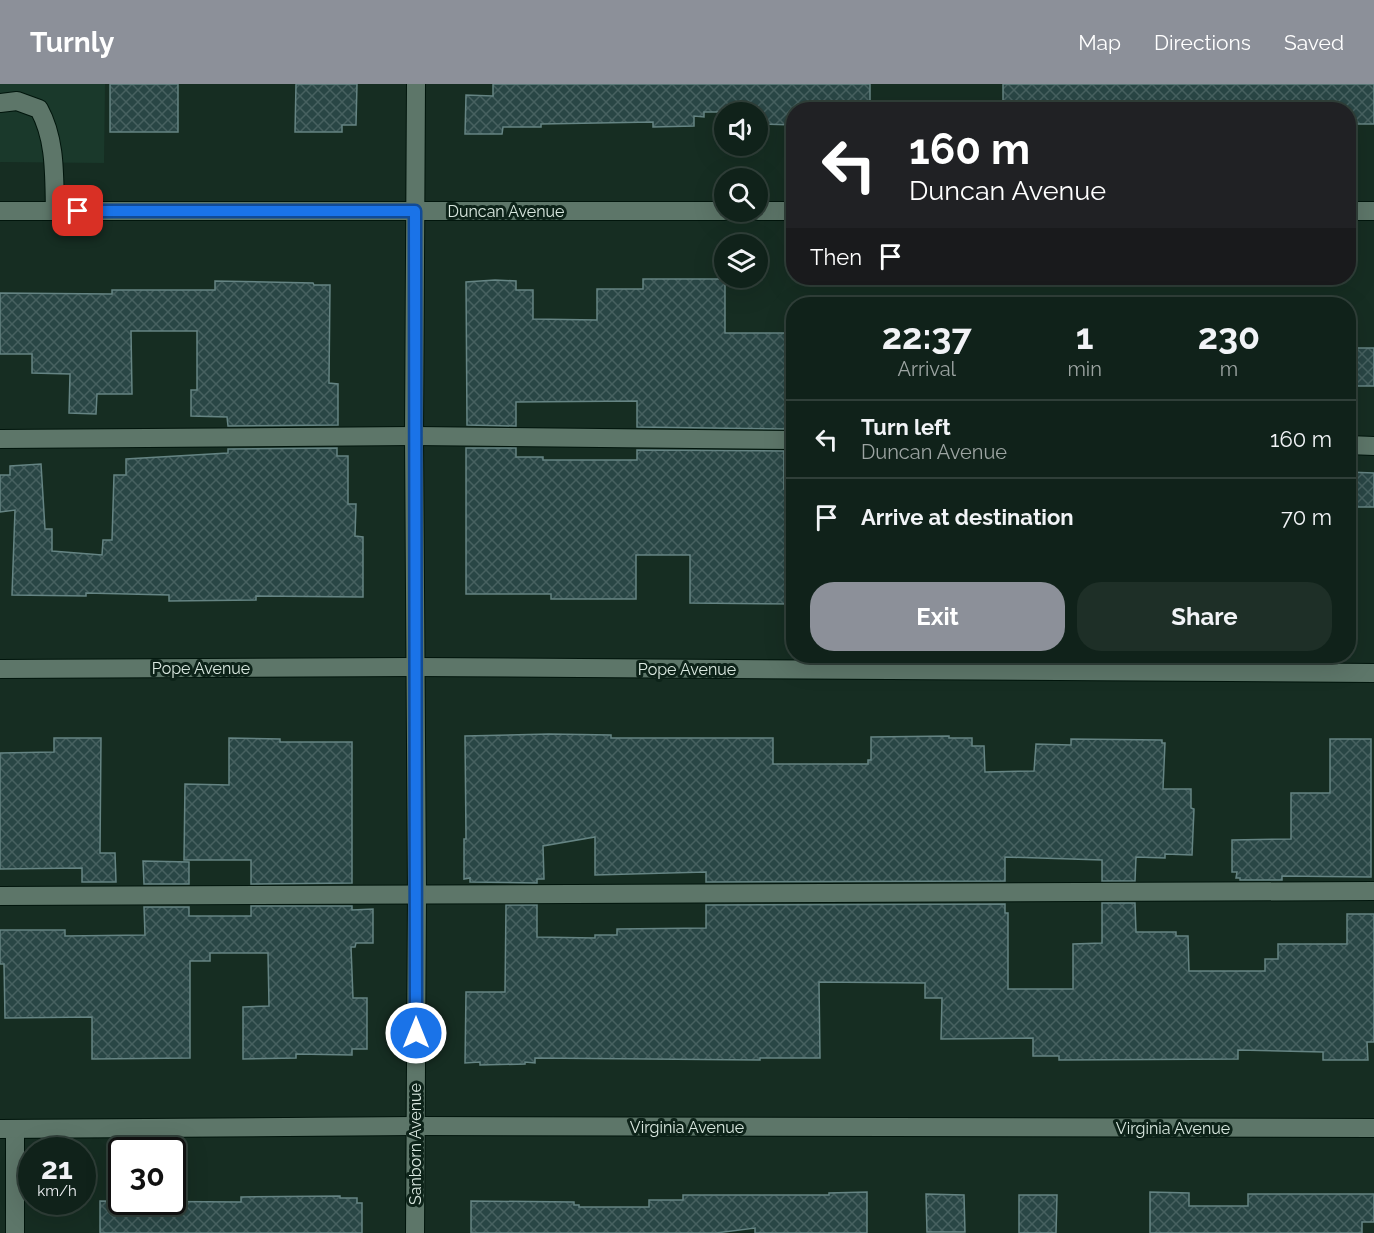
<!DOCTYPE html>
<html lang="en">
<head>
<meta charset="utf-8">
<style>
  body { margin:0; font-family:Raleway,sans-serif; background:#1e2f27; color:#f1f3f6; height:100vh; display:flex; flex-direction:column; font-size:22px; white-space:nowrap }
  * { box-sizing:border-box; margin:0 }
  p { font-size:20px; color:#9ca4a2 }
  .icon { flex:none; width:33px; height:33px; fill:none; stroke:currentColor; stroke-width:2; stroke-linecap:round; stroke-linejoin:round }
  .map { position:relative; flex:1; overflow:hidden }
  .panel { position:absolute; left:786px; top:213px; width:570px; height:366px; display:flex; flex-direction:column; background:#10221a; border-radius:24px; box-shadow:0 6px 24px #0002,0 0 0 2px #303f39 }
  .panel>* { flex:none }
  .banner { position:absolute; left:786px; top:18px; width:570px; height:183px; border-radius:24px; box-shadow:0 6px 24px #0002,0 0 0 2px #303f39; background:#202124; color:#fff; overflow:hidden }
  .controls { position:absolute; left:714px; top:18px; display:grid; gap:12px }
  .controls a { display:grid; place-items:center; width:54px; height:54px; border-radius:50%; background:#10221a; box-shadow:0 6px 24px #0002,0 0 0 2px #303f39; font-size:30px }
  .speed { position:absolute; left:18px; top:1053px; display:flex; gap:12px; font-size:30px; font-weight:700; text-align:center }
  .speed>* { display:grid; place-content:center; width:78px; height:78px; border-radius:50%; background:#10221a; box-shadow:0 6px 24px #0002,0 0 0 2px #303f39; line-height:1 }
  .speed small { font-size:15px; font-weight:400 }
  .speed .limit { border:3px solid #111; border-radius:9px; background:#fff; color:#111 }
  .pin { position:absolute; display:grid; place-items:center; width:51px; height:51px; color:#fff; margin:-26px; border-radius:12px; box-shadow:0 3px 9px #0006 }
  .me { position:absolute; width:66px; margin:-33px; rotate:0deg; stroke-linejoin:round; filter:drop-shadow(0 0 4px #0008) }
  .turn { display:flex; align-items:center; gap:21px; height:126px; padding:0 24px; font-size:27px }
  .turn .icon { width:78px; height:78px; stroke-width:2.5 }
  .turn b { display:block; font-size:42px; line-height:51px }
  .then { display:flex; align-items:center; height:57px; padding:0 24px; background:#0003; gap:12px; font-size:22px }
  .eta { display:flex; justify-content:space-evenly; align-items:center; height:102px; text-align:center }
  .eta b { font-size:36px; font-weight:700; line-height:42px }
  .button { display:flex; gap:12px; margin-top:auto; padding:12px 24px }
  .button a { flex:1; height:69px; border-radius:24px; background:#8c9099; color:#fff; font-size:24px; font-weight:700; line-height:69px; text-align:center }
  .button a+a { background:#1e2f27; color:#f1f3f6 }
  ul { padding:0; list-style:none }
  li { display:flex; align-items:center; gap:18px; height:78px; padding:0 24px; border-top:2px solid #303f39 }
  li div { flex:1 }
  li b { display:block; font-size:22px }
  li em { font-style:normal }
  header { display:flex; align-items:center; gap:36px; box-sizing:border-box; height:84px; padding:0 30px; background:#8c9099; color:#fff }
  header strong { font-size:28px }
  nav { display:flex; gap:33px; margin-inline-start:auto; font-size:21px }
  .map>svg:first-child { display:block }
  .built { fill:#1a392b }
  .building { fill:url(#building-cross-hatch); stroke:#658483; stroke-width:1.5 }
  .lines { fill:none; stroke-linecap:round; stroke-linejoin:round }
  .lane-casing { stroke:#01150c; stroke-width:20 }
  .street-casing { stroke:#01150c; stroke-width:20 }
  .lane { stroke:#5d7669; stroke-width:18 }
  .street { stroke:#5d7669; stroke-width:18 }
  .route-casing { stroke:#114b97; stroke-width:15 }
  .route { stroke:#1a73e8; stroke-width:10 }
  .labels { text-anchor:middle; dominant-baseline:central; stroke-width:6; stroke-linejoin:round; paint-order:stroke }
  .street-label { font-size:16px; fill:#dae8e0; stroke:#0d2319 }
</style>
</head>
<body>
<header>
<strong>Turnly</strong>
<nav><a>Map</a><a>Directions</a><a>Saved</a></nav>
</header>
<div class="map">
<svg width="1374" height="1149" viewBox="0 0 1374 1149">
  <defs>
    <pattern id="building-cross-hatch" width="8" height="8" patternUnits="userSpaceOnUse" patternTransform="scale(1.5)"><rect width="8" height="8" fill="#294645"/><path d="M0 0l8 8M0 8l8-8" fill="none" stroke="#476160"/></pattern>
  </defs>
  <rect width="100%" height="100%" fill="#162d22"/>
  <polygon class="built" points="0,0 105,0 104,79 0,78"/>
  <g class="building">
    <rect x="110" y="0" width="68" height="48"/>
    <polygon points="296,0 357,0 356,41 342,41 342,48 295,48"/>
    <polygon points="493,0 870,0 870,26 794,26 794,41 758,40 758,28 704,28 704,33 694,32 694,42 653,43 653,38 541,40 541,43 503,43 502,50 465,50 466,11 493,12"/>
    <polygon points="1003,0 1374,0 1374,40 1348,40 1348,26 1003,26"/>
    <polygon points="643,195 725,195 725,249 794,249 794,290 786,290 786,345 637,343 637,317 516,318 516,342 467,341 466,198 495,196 516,197 516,206 533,206 533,235 597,236 597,205 643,205"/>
    <polygon points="215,197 313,199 314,201 330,201 329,299 338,300 338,341 228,342 227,333 191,332 191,306 197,306 197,247 131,247 132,310 97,310 96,330 69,329 70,290 32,289 32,270 0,270 0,209 112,210 112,206 215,206"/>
    <rect x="1348" y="264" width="26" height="38"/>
    <polygon points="337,364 337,372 348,372 348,420 356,420 355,452 363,453 363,513 256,512 256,516 169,517 169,511 86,509 86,512 12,511 15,426 0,428 0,391 10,391 10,382 41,380 45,445 52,445 52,467 102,471 103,456 112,456 114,391 126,391 126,375 228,369 228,365"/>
    <polygon points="466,364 516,364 516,373 543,373 543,376 637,376 637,366 784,367 784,405 794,405 794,520 690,519 690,471 636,471 636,515 551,515 551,510 466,510"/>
    <polygon points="1348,388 1374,389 1374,423 1348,423"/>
    <polygon points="549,650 611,651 611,654 773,654 773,680 868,680 868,676 871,676 871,653 949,652 949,654 972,654 972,662 984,662 985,688 1034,687 1036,660 1071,661 1071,655 1162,656 1162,659 1165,659 1163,705 1191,705 1191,724 1194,725 1192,771 1165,770 1165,774 1136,773 1135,797 1102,797 1102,776 1005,773 1005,797 706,798 706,788 595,791 595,753 543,762 544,795 537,795 537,799 470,798 470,794 464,795 464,755 466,755 465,652"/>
    <polygon points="54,654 101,654 100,769 115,769 116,798 82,798 82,784 0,785 0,669 54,668"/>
    <polygon points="229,654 280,655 280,658 352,658 352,799 251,800 251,776 184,776 185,700 229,701"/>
    <polygon points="1330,655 1371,655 1371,793 1282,792 1282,796 1240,796 1240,794 1236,794 1237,788 1232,788 1232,756 1291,755 1291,709 1330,709"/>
    <polygon points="143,777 189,778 189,800 144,800"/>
    <polygon points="1102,819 1135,819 1136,848 1176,848 1176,852 1188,852 1189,887 1265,887 1265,875 1278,875 1278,860 1347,860 1347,830 1374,830 1374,958 1367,958 1368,976 1323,976 1323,968 1238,966 1238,975 1059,976 1059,972 1033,972 1033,954 941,955 942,914 925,914 925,899 819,898 820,974 760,974 760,976 535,974 535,979 525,978 525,980 480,981 480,978 465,979 466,908 505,908 506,821 537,821 537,853 595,854 595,851 617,851 617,845 706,844 706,821 1005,820 1005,829 1008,829 1008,905 1073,905 1073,860 1102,859"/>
    <polygon points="251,822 352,822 352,826 373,825 373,859 356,859 355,863 351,863 353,914 367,914 367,965 352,965 352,971 296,970 296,974 243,975 243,923 269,922 268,869 210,869 210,877 190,877 190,974 92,975 92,933 5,934 4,880 0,880 0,846 65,846 65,852 145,851 144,823 189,823 189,832 251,832"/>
    <polygon points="867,1108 867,1149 755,1149 755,1144 716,1149 471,1149 471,1117 574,1118 574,1121 579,1121 579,1123 649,1123 649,1116 683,1116 683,1111 829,1111 829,1109"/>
    <polygon points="1150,1108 1189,1109 1189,1122 1248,1122 1248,1110 1374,1110 1374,1138 1362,1138 1362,1149 1150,1149"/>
    <polygon points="926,1110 964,1111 965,1148 927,1148"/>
    <polygon points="1019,1111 1057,1111 1056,1149 1019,1149"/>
    <polygon points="340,1112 340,1114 357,1114 357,1119 362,1119 362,1149 100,1149 100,1117 241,1118 241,1113"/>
  </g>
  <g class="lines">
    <defs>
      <g id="lane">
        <path d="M0,19L17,17L39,25C56,56 54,92 55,127"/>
        <polyline points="0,355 414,352 794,356"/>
        <polyline points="1348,361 1374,362"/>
        <polyline points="0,812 1374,807"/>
        <polyline points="15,1149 15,1045"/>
      </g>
      <g id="street">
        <polyline points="0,127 724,127"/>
        <polyline points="758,127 794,127"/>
        <polyline points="1348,127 1374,127"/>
        <polyline points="0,585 415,583 1374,589"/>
        <polyline points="0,1045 415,1042 1374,1044"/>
        <polyline points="415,1149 417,810 414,352 416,0"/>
      </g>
    </defs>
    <use href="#lane" class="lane-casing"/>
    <use href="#street" class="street-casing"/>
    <use href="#lane" class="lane"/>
    <use href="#street" class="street"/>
  </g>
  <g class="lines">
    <defs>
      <polyline id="route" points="78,127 415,127 416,949"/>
    </defs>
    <use href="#route" class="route-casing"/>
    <use href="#route" class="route"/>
  </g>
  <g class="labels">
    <g class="street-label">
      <text x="506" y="127">Duncan Avenue</text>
      <text x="201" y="584">Pope Avenue</text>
      <text x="687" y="585">Pope Avenue</text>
      <text x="687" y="1043">Virginia Avenue</text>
      <text x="1173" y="1044">Virginia Avenue</text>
      <text transform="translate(415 1060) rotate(-90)">Sanborn Avenue</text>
    </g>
  </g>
</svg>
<div class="controls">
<a><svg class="icon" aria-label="sound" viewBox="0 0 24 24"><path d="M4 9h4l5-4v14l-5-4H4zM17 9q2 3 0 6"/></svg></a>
<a><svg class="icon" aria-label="search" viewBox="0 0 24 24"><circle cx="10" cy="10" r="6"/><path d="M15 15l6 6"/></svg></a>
<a><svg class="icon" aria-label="layers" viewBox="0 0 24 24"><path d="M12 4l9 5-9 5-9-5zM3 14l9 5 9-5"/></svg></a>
</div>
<div class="speed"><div>21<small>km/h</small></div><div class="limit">30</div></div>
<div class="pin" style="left:78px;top:127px;background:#d93025"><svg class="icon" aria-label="arrive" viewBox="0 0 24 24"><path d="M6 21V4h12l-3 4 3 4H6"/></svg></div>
<svg class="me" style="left:416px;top:949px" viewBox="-20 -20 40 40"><circle r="17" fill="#1a73e8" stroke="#fff" stroke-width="3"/><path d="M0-11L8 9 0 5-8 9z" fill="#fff"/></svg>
<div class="banner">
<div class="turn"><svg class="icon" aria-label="left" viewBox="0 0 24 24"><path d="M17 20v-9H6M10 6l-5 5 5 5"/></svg><div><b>160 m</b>Duncan Avenue</div></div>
<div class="then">Then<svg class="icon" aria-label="arrive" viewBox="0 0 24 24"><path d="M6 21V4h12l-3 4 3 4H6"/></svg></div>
</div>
<section class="panel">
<div class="eta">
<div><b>22:37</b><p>Arrival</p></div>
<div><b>1</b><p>min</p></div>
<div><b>230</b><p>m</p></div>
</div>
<ul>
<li><svg class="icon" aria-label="left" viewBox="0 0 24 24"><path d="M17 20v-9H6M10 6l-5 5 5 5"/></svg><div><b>Turn left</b><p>Duncan Avenue</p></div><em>160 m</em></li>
<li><svg class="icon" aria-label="arrive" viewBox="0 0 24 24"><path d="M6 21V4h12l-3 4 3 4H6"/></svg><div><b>Arrive at destination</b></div><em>70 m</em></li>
</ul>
<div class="button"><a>Exit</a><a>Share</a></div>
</section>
</div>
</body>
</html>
